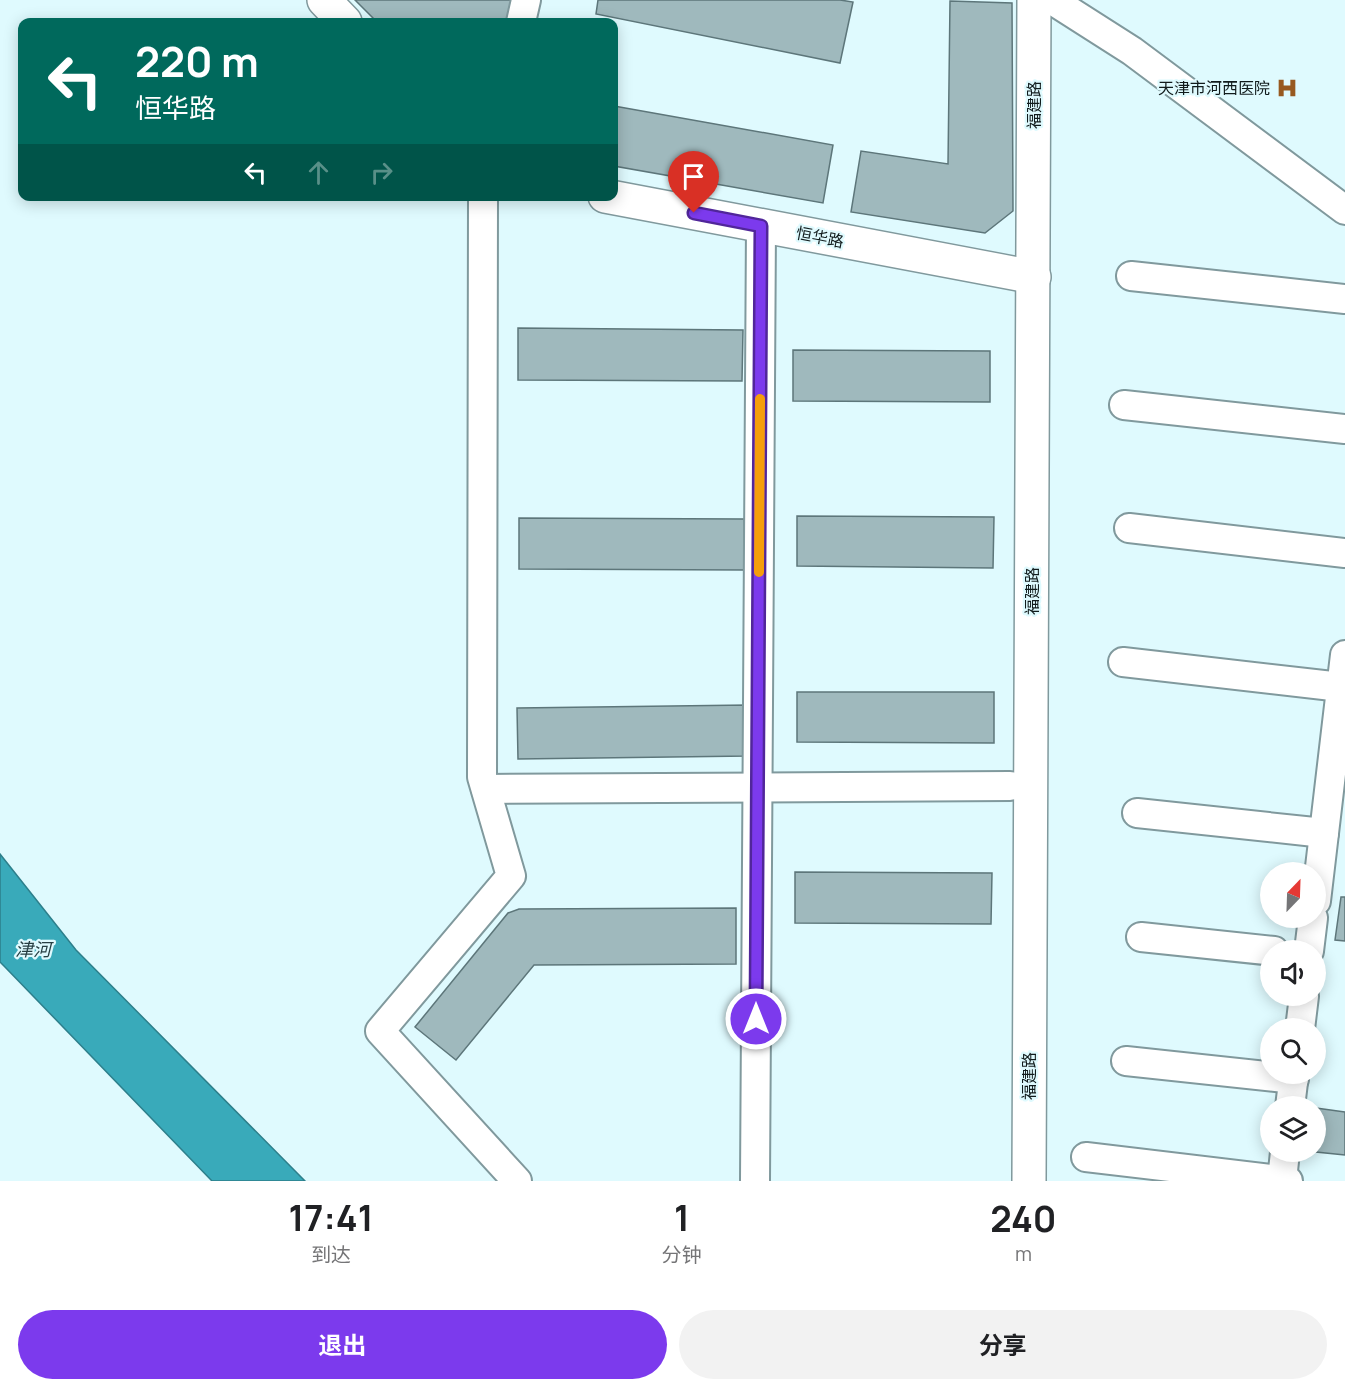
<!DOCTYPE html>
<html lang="zh">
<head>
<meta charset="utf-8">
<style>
  body { margin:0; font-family:Manrope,"Noto Sans SC",sans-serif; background:#f2f2f2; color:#202124; height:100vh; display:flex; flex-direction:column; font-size:22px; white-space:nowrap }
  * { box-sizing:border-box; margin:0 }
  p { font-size:20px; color:#757577 }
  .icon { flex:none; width:33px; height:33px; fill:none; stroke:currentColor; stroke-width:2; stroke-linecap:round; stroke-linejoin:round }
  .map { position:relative; height:1181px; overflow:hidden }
  .details { display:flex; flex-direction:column; background:#fff; flex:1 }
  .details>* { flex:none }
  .hud { position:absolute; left:18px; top:18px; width:600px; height:183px; border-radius:12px; box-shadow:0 3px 15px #0003; background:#00695c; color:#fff; overflow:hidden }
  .needle { width:39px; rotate:23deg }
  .buttons { position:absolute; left:1260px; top:862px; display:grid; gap:12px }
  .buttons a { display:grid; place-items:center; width:66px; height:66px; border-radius:50%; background:#fff; box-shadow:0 3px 15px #0003; font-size:30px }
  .pin { position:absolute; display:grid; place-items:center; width:51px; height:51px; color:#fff; margin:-62px -26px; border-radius:50% 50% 50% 0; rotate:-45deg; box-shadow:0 0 6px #0007 }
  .pin .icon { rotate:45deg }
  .me { position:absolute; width:66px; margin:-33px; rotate:0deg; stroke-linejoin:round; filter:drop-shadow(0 0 4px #0008) }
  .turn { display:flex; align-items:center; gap:21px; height:126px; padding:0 18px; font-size:27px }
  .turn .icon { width:78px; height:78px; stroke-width:2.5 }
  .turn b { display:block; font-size:42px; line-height:51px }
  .lanes { display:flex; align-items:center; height:57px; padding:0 18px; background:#0003; justify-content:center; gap:30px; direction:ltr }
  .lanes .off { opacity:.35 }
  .eta { display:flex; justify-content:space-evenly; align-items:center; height:102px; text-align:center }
  .eta b { font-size:36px; font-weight:700; line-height:42px }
  .action { display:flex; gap:12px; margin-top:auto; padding:12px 18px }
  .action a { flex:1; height:69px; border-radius:36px; background:#7c3aed; color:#fff; font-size:24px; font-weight:700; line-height:69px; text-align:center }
  .action a+a { background:#f2f2f2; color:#202124 }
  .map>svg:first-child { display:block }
  .water { fill:#39aaba; stroke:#2d7f8b; stroke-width:1.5 }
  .building { fill:#9fb9bd; stroke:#5d767a; stroke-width:1.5 }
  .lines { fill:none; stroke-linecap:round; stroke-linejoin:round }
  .street-casing { stroke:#80999d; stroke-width:32 }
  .secondary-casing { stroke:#80999d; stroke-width:36 }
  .street { stroke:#fff; stroke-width:28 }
  .secondary { stroke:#fff; stroke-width:33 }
  .route-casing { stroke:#51269a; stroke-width:15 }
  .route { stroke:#7c3aed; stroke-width:10 }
  .slow { stroke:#f59e0b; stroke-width:10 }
  .labels { text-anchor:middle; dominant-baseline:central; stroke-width:4.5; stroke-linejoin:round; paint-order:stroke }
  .poi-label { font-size:16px; fill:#111b1c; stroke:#dffafe; text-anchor:end }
  .street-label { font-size:16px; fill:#111b1c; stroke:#dffafe }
  .water-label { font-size:18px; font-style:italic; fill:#273f43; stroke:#dffafe }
</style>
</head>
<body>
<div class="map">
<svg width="1345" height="1181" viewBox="0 0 1345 1181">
  <rect width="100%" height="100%" fill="#dffafe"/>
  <polygon class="water" points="0,854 76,950 305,1181 212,1181 4,966 0,962"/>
  <g class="building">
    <polygon points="355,0 516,0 510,22 377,22"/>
    <polygon points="598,0 840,0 853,2 840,63 596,14"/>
    <polygon points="950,1 1012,3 1013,211 985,233 851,212 861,151 948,164"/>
    <polygon points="614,106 833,145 823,203 614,166"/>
    <polygon points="518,328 743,330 742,381 518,380"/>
    <polygon points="793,350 990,351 990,402 793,401"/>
    <polygon points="797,516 994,517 993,568 797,566"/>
    <polygon points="519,518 744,519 744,570 519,569"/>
    <polygon points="797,692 994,692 994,743 797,742"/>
    <polygon points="748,705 748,756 518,759 517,708"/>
    <polygon points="795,872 992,873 991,924 795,923"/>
    <polygon points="1341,897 1345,897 1345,941 1335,940"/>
    <polygon points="736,908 736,964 534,965 456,1060 415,1027 508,913 519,909"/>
    <polygon points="1316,1108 1345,1112 1345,1155 1316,1152"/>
  </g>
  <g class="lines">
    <defs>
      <g id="street">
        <polyline points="1052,0 1132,51 1345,210"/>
        <polyline points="521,22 526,0"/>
        <polyline points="483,196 482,777 511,876 380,1031 517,1181"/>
        <polyline points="1131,276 1345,299"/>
        <polyline points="1124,405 1345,429"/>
        <polyline points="1129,528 1345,553"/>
        <polyline points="1123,662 1341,687"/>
        <polyline points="486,789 1010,786"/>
        <polyline points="1137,813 1324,833"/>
        <polyline points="1316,901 1345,655"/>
        <polyline points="1141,937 1274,951"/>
        <polyline points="1309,951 1313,918"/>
        <polyline points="1300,1029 1304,996"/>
        <polyline points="1126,1061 1294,1079"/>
        <polyline points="1290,1107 1294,1074"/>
        <polyline points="1086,1157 1288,1181"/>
        <polyline points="1282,1180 1285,1152"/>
        <polyline points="755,1181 761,226"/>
      </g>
      <g id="secondary">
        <polyline points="324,0 345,22"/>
        <polyline points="605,196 1034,277"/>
        <polyline points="1029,1181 1034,0"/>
      </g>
    </defs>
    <use href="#street" class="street-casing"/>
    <use href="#secondary" class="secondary-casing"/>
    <use href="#street" class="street"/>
    <use href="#secondary" class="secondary"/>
  </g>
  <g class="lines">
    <defs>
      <polyline id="route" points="694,213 761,226 756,1019"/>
    </defs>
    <use href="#route" class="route-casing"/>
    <use href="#route" class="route"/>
    <polyline class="slow" points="759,572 760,399"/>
  </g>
  <defs>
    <symbol id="hospital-bare" viewBox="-9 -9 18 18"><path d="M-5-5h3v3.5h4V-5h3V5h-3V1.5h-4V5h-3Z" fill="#975920" stroke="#dffafe" stroke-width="2.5" paint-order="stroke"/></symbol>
  </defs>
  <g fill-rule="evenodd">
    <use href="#hospital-bare" x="1272" y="73" width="30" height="30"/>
  </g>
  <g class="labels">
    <g class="poi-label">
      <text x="1270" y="88">天津市河西医院</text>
    </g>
    <g class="street-label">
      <text transform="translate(1034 105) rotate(-90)">福建路</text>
      <text transform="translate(820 237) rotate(11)">恒华路</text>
      <text transform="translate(1032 591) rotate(-90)">福建路</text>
      <text transform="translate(1029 1076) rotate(-90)">福建路</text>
    </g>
    <g class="water-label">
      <text x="33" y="949">津河</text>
    </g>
  </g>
</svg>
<div class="buttons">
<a><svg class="needle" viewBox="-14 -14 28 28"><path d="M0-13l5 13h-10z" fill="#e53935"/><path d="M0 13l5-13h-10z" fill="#757577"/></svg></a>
<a><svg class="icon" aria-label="sound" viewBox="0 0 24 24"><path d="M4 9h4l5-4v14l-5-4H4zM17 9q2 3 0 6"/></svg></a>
<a><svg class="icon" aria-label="search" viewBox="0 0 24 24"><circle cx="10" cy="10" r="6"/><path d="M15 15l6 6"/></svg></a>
<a><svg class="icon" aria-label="layers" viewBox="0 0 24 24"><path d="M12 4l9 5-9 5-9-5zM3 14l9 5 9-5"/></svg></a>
</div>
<div class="pin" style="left:694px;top:213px;background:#d93025"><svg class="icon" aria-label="arrive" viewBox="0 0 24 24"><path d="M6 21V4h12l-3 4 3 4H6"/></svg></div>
<svg class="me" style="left:756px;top:1019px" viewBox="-20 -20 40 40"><circle r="17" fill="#7c3aed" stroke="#fff" stroke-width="3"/><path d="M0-11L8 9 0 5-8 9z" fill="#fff"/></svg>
<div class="hud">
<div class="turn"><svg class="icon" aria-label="left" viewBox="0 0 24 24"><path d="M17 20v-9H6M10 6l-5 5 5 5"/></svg><div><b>220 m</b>恒华路</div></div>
<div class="lanes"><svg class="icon" aria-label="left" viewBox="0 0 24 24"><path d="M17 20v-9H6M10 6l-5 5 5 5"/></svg><svg class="icon off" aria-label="ahead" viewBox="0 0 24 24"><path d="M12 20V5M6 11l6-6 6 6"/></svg><svg class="icon off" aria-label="right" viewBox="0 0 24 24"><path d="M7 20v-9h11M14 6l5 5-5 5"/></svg></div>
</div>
</div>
<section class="details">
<div class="eta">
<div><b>17:41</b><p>到达</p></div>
<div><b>1</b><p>分钟</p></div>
<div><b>240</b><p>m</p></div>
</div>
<div class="action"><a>退出</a><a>分享</a></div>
</section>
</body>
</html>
